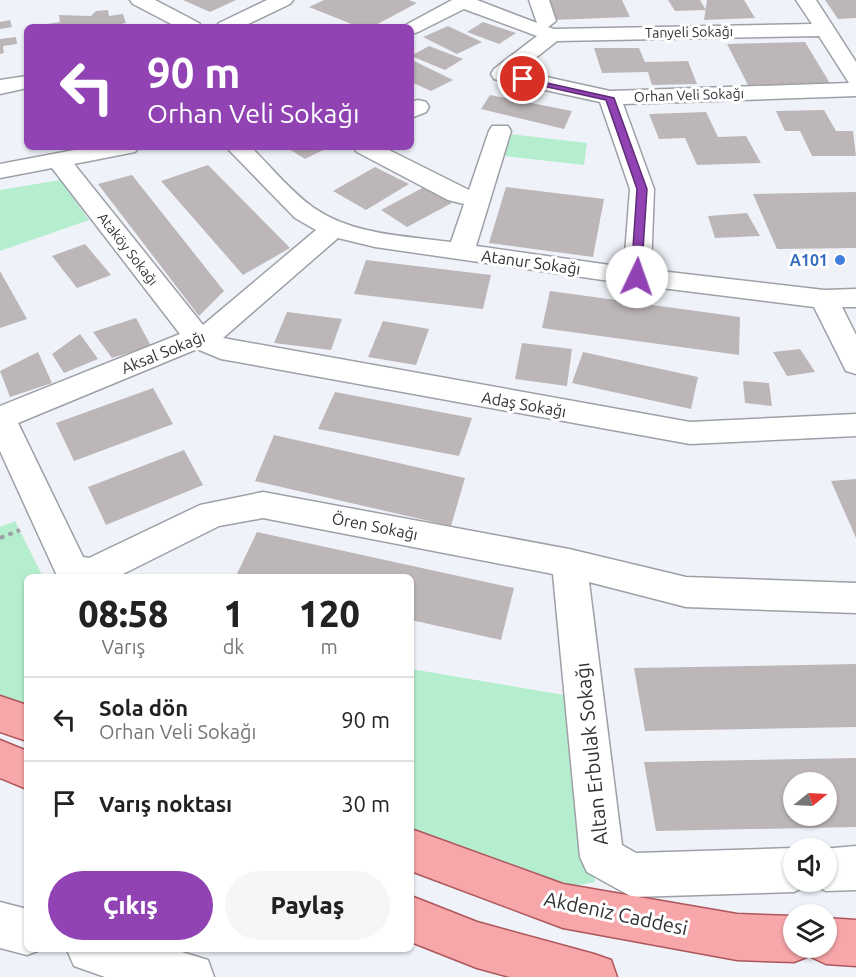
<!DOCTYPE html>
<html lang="tr">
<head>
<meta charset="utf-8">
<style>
  body { margin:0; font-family:Ubuntu,sans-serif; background:#f6f6f6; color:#222; height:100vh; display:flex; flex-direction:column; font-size:22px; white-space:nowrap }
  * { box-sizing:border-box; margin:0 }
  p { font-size:20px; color:#767676 }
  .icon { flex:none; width:33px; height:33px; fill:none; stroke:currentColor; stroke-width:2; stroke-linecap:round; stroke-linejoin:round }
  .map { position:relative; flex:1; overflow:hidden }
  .sheet { position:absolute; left:24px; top:574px; width:390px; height:378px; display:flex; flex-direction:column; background:#fff; border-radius:9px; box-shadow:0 2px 4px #0004 }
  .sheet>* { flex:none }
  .hud { position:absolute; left:24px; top:24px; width:390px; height:126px; border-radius:9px; box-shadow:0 2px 4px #0004; background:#9143b4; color:#fff; overflow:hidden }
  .needle { width:39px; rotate:72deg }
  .fabs { position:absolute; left:783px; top:772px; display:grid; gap:12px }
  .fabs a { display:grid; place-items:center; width:54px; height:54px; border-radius:50%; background:#fff; box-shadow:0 2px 4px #0004; font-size:30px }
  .pin { position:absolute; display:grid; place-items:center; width:51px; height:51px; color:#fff; margin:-26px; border:3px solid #fff; border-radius:50%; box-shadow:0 2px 6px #0007 }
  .me { position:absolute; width:66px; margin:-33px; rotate:3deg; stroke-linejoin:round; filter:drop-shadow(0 0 4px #0008) }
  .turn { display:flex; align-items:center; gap:21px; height:126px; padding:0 24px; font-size:27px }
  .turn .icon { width:78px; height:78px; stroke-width:2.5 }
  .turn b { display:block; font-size:42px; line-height:51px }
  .eta { display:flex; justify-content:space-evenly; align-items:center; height:102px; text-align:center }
  .eta b { font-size:36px; font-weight:800; line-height:42px }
  .button { display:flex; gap:12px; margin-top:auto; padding:12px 24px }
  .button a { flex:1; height:69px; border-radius:36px; background:#9143b4; color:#fff; font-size:24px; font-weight:800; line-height:69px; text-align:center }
  .button a+a { background:#f6f6f6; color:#222 }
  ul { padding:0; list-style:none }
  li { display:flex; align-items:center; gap:18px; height:84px; padding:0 24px; border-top:2px solid #e0e0e0 }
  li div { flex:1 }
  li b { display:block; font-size:22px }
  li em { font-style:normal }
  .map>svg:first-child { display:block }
  .green { fill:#b5eecf }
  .building { fill:#bdb6b9; fill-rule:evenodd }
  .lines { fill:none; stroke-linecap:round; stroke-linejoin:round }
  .minor-casing { stroke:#9da0a6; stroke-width:3 }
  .major-casing { stroke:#ae565b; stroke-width:3 }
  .path { stroke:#9b9ea2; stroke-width:4; stroke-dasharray:4.5 4.5; stroke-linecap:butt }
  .minor { fill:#fff; fill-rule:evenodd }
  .major { fill:#f7a6a9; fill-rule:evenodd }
  .route { fill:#9143b4; stroke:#5e2c75; stroke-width:1.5 }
  .shop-dot { fill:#3f7fe0; stroke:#fff; stroke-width:2 }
  .labels { text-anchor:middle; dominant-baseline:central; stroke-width:6; stroke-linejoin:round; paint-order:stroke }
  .far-street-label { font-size:14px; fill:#313235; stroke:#fff }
  .shop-label { font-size:16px; font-weight:bold; fill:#366cbe; stroke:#fff; text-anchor:end }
  .street-label { font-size:16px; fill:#313235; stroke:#fff }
  .near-street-label { font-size:20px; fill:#313235; stroke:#fff }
</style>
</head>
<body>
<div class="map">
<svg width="856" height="977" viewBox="0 0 856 977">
  <rect width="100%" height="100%" fill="#eff3f9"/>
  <g class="green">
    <polygon points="510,134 587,143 584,165 504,156"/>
    <polygon points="60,180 89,220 0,251 0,190"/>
    <polygon points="15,521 43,577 27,578 27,713 0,703 0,527"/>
    <polygon points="411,669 570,696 595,882 548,891 411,844"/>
  </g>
  <g class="building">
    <polygon points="183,0 236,0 210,12"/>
    <polygon points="324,0 409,0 417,3 372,27 359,27 309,7"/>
    <polygon points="545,0 622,0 630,17 552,20"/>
    <polygon points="668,0 700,0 706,10 675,11"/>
    <polygon points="707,0 744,0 755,18 704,20"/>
    <polygon points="825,0 856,0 856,18 838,19"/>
    <polygon points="108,10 109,16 123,14 126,23 106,27 47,27 47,24 60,22 59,15 91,16 96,11"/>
    <polygon points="10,20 12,27 0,29 0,22"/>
    <polygon points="483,22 516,33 499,44 467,32"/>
    <polygon points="448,26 482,42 457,54 423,37"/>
    <polygon points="16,37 17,44 3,46 4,53 0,54 0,39"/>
    <polygon points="805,42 831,85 749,87 727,44"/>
    <polygon points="429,46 463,59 445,70 411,56"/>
    <polygon points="594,48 639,48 645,62 688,61 697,84 652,85 648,72 602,73"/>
    <polygon points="414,61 453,80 431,91 411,82 411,63"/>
    <polygon points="490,95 572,111 564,129 481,109"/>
    <polygon points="824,110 836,131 853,131 856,156 812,156 800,131 785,131 776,111"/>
    <polygon points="706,112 718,137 746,136 761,163 697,165 685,138 659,139 649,114"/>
    <polygon points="286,147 329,147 305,159"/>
    <polygon points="208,165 290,248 243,275 161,181"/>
    <polygon points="375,167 409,184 366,210 333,191"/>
    <polygon points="132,175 224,291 199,316 98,184"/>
    <polygon points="426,186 452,203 407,227 381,210"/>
    <polygon points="506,187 604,199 593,257 489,243"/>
    <polygon points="856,192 856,248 777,249 753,194"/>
    <polygon points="747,213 760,236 715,238 708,216"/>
    <polygon points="85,244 111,275 77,288 52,256"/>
    <polygon points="366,260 491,275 483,309 354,294"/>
    <polygon points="0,271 27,319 0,328"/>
    <polygon points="550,291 740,317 739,355 542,328"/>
    <polygon points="287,312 342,319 331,350 274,343"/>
    <polygon points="136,318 151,346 112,358 93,332"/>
    <polygon points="383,321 429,329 416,365 368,357"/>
    <polygon points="80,334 98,359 64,373 52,354"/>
    <polygon points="522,343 572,349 567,386 515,379"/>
    <polygon points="800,349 815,372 787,376 773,352"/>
    <polygon points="38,352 52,383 10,397 0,371"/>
    <polygon points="583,352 698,377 691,409 572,383"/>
    <polygon points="743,381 769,383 772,406 745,403"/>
    <polygon points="153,388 173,424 74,461 56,423"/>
    <polygon points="335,392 472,418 459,456 318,429"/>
    <polygon points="274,435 465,478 451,526 255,481"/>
    <polygon points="184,450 203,485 106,525 88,487"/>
    <polygon points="856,479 856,538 831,481"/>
    <polygon points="257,532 514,588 501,640 411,620 411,578 235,578"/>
    <polygon points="856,664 856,727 645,731 634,668"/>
    <path d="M856,758V827L656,831L644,762ZM794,783H826V816H794Z"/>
  </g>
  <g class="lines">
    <defs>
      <g id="minor">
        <polygon points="130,0 155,0 199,23 202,27 177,27 133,4"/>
        <polygon points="267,0 293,0 290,4 242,27 216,27 219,23"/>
        <path d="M452,0H477L537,23L529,0H549L556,21L548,27L554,29L812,24L796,0H816L856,62V96L623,104L654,189L651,270L824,290L856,289V307H842L856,335V374L846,371L814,307L637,285L375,247L338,238L223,338L690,422L856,414V436L690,444L221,359L197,349L18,423L83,557L89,558L200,505L263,492L569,549L686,577L856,583V613L686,607L589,582L622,845L636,853L794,848V882H826V849H822L856,846V890L826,891L810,884L794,892L632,897L587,872L580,857L553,574L263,518L219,526L115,578H58L0,451V406L180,334L52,168L0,178V164L90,147H139L135,152L74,164L203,325L316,230L295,218L226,147H251C271,167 291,192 314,208C353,235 406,236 451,242L464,204L448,200L357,152L353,147H383L469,190L489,131L492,126H508L511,131L476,246L624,267L630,189L600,102L494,79L491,74L494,69L537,36L464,9L418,32L411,34V27H402ZM819,36L849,83L610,91L519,71L557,41Z"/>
        <polygon points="27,76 27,88 0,94 0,80"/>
        <polygon points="418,100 426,102 429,107 426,112 411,118 411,102"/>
        <polygon points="0,902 27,909 27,950 40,950 27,955 0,948"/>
        <polygon points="67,950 175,950 208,960 214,977 105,977 74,966"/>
      </g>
      <g id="major">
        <polygon points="0,696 27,705 27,741 0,732"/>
        <polygon points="0,740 27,751 27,789 0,778"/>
        <polygon points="411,829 563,884 737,914 794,916 794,948 826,948 826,918 856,920 856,966 826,964 809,956 794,962 737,960 563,928 411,871"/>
        <polygon points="411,896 477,922 594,954 611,960 617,977 510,977 477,968 411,942"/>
      </g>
    </defs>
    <use href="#minor" class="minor-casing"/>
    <use href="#major" class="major-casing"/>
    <polyline class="path" points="0,538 20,530"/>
    <use href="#minor" class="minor"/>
    <use href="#major" class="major"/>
  </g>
  <polygon class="route" points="520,77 614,98 647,189 641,280 631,277 637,189 606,100 520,81"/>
  <circle class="shop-dot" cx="840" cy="260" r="6"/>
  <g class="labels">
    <g class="far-street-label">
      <text transform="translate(689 32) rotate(-1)">Tanyeli Sokağı</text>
      <text transform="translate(689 95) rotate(-2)">Orhan Veli Sokağı</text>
      <text transform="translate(128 249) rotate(52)">Ataköy Sokağı</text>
    </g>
    <g class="shop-label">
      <text x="828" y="260">A101</text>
    </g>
    <g class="street-label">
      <text transform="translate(531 262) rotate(8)">Atanur Sokağı</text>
      <text transform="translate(163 352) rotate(-22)">Aksal Sokağı</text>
      <text transform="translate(524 404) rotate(10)">Adaş Sokağı</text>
      <text transform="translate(375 526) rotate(11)">Ören Sokağı</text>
    </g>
    <g class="near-street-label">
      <text transform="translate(591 754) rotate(-96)">Altan Erbulak Sokağı</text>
      <text transform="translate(616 913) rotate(12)">Akdeniz Caddesi</text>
    </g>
  </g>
</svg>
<div class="fabs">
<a><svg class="needle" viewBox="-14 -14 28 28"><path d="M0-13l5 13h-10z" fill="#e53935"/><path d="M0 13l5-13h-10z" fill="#767676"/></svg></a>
<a><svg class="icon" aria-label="sound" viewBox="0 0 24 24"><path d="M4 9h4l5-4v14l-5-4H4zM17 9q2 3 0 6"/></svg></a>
<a><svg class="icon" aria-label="layers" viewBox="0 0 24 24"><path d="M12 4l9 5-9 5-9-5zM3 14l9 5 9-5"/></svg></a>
</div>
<div class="pin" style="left:523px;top:79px;background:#d93025"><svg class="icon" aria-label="arrive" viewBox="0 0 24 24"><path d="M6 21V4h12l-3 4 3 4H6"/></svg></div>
<svg class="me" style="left:637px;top:277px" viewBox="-20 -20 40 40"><circle r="19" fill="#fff"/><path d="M0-13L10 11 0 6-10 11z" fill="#9143b4"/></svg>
<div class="hud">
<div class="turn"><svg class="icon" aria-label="left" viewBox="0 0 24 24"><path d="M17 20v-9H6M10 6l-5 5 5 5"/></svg><div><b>90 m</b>Orhan Veli Sokağı</div></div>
</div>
<section class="sheet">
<div class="eta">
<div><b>08:58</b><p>Varış</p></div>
<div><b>1</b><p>dk</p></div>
<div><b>120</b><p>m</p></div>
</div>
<ul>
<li><svg class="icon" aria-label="left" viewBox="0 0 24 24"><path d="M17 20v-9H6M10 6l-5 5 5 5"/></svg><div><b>Sola dön</b><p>Orhan Veli Sokağı</p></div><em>90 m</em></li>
<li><svg class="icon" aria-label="arrive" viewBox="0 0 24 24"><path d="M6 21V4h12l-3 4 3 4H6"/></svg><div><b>Varış noktası</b></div><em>30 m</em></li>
</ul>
<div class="button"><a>Çıkış</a><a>Paylaş</a></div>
</section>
</div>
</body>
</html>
